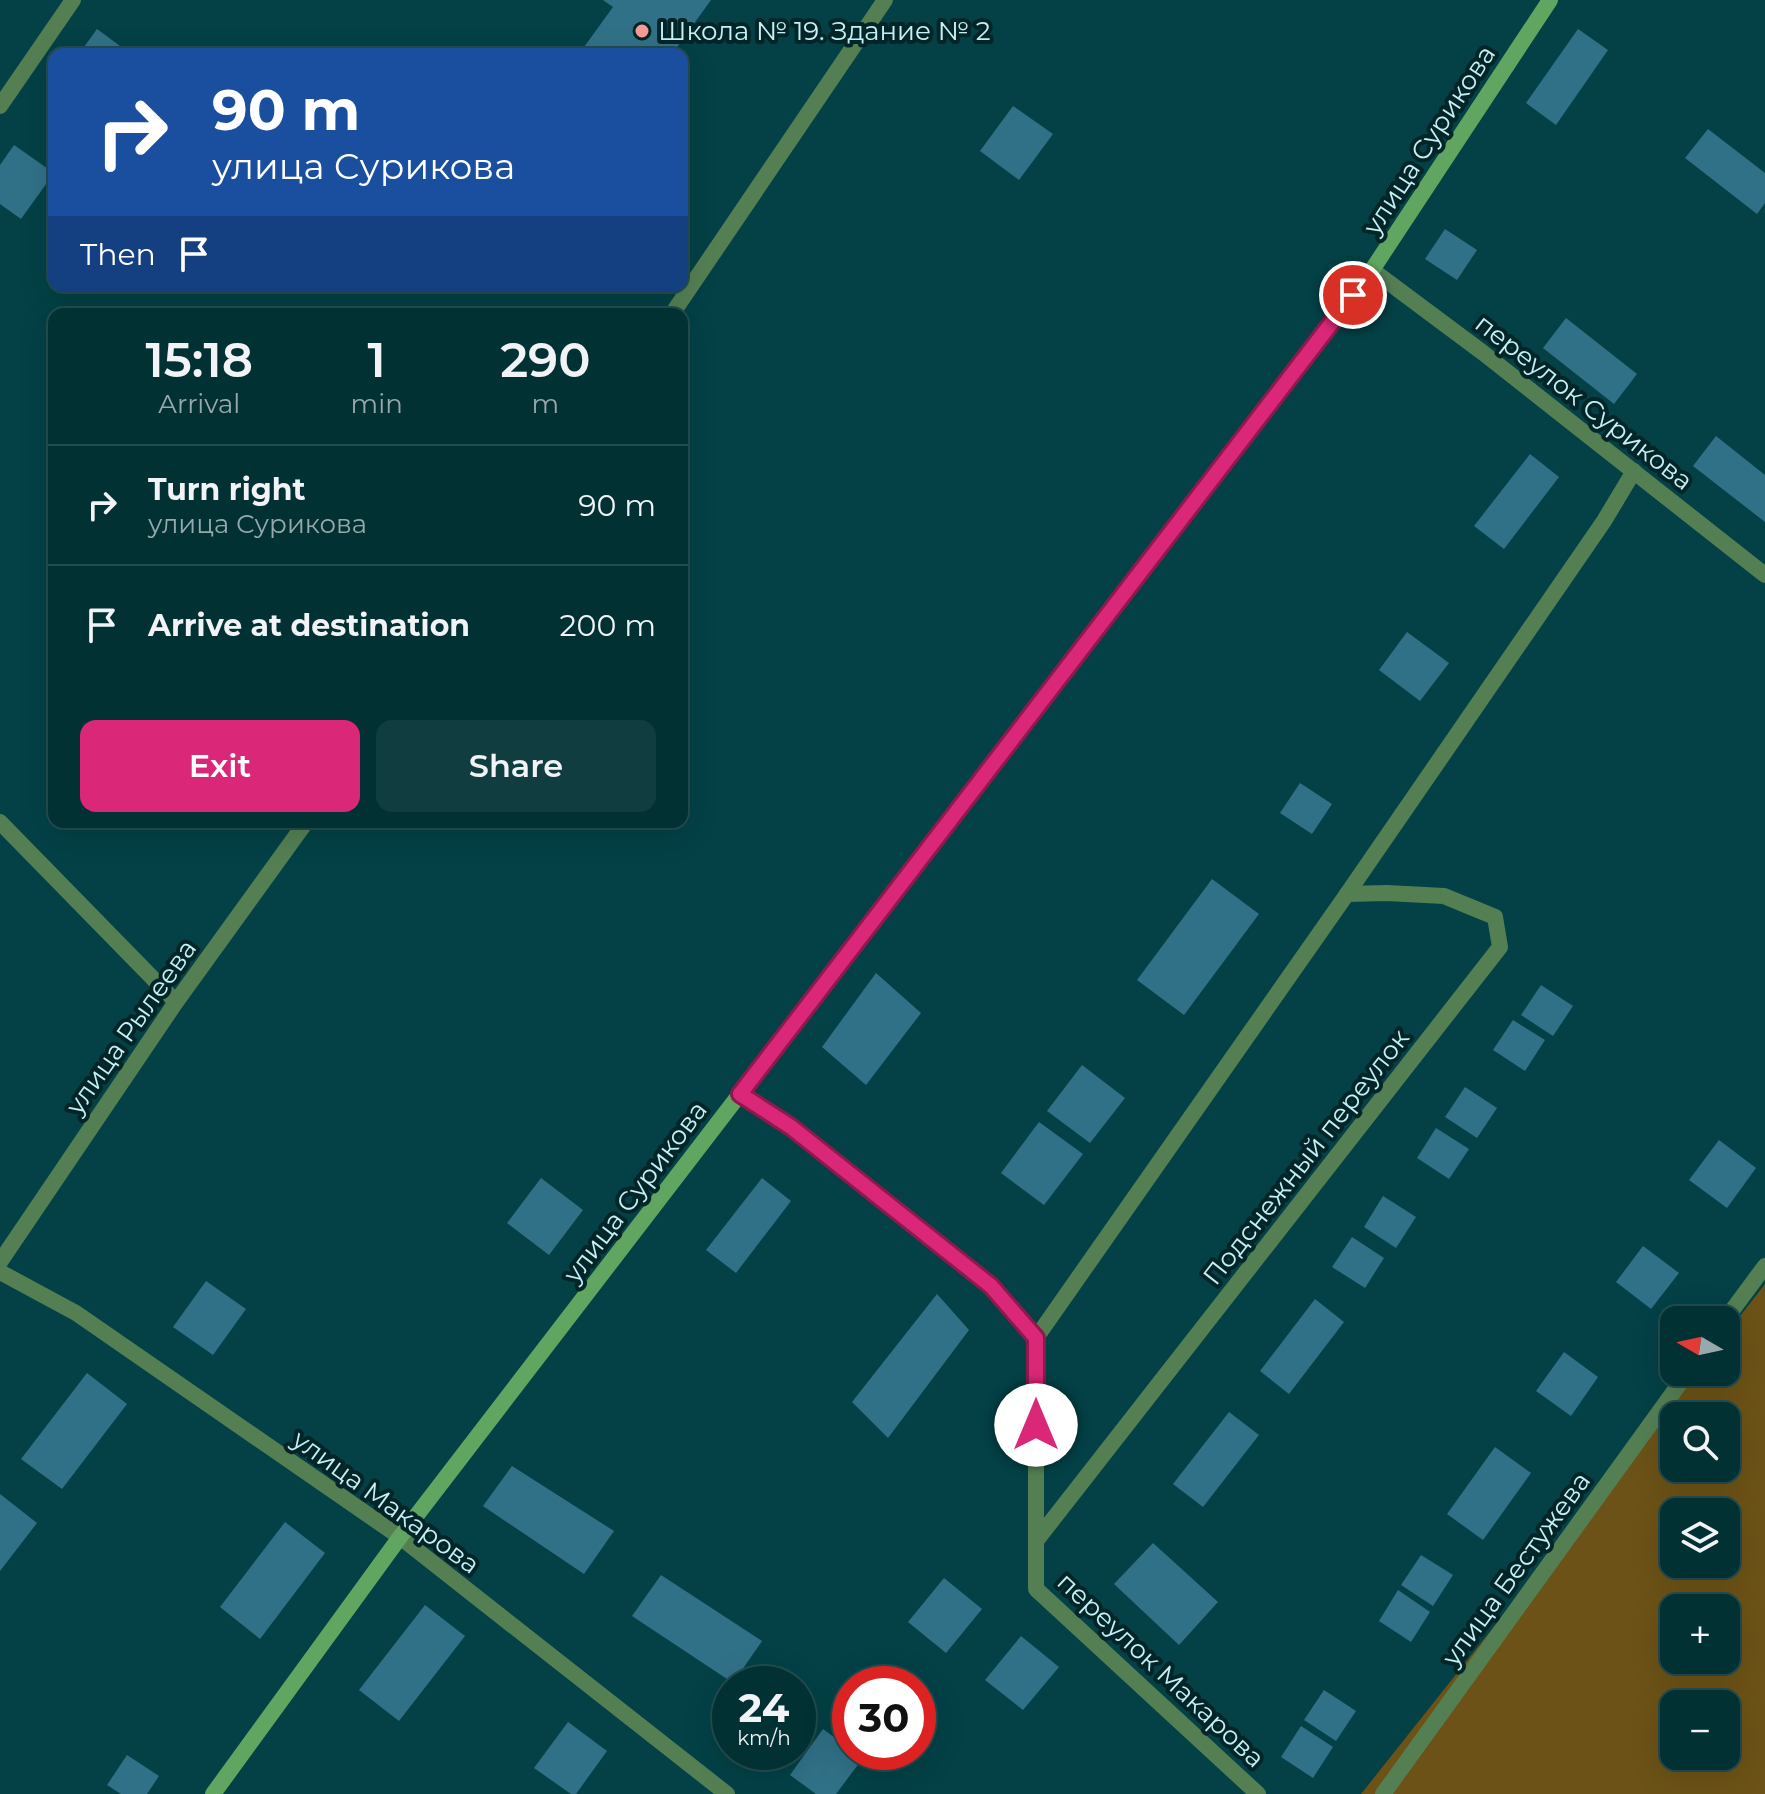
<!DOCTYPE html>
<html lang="en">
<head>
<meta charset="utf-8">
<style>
  body { margin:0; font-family:Montserrat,sans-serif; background:#103d40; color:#f1f3f6; height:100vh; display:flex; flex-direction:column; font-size:30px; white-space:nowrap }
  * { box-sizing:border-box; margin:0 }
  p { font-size:26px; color:#96a9ac }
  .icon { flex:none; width:44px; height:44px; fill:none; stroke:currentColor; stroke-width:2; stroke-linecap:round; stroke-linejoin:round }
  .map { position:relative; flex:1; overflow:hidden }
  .sheet { position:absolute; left:48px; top:308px; width:640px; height:520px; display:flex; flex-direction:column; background:#023134; border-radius:16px; box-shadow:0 8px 32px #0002,0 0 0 2px #234c4f }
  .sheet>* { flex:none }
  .banner { position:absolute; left:48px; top:48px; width:640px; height:244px; border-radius:16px; box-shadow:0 8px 32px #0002,0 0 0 2px #234c4f; background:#1a4fa0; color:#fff; overflow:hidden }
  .needle { width:52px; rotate:279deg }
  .fabs { position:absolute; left:1660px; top:1306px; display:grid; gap:16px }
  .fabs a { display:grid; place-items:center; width:80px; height:80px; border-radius:16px; background:#023134; box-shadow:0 8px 32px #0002,0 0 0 2px #234c4f; font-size:40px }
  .speed { position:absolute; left:712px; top:1666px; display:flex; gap:16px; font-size:40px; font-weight:700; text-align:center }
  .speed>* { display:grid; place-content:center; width:104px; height:104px; border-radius:50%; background:#023134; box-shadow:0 8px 32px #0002,0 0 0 2px #234c4f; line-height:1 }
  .speed small { font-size:20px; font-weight:400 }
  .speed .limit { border:12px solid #d22; background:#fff; color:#111 }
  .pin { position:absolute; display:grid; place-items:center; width:68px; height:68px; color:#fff; margin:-34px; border:4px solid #fff; border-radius:50%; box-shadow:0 2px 8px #0007 }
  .me { position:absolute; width:88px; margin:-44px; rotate:0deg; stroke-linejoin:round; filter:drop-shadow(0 0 6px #0008) }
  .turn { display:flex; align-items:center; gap:28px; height:168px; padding:0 32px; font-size:36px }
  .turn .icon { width:104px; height:104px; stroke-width:2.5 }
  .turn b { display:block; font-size:56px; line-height:68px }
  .then { display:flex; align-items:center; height:76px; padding:0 32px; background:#0003; gap:16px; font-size:30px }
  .eta { display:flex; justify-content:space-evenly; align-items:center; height:136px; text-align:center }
  .eta b { font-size:48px; font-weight:600; line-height:56px }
  .cta { display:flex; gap:16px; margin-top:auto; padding:16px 32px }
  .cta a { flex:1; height:92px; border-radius:16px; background:#db2777; color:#fff; font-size:32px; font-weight:600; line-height:92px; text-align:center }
  .cta a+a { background:#103d40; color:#f1f3f6 }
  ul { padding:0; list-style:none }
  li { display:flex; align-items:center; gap:24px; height:120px; padding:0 32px; border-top:2px solid #234c4f }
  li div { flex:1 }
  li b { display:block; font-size:30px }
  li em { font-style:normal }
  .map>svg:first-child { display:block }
  .green { fill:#6c5216; fill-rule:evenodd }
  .building { fill:#317187 }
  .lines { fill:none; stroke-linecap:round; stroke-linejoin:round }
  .minor { stroke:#547f53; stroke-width:16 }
  .secondary { stroke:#60a660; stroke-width:16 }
  .route-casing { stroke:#8e194d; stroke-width:20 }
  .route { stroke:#db2777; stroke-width:14 }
  .poi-dot { fill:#f59c96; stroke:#042528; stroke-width:3 }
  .labels { text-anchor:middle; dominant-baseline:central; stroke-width:8; stroke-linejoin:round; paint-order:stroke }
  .poi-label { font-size:26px; fill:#c3f1f5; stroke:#042528; text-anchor:start }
  .street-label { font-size:26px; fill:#c3f1f5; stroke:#042528 }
</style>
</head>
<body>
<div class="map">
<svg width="1765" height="1794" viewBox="0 0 1765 1794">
  <rect width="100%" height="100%" fill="#034146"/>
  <path class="green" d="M1765,1284V1794H1361L1696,1372H1726V1334ZM1674,1416H1726V1468H1674ZM1674,1512H1726V1564H1674ZM1674,1608H1726V1660H1674ZM1674,1704H1726V1756H1674Z"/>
  <g class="building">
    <polygon points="603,0 711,0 672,54 579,54 613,7"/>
    <polygon points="97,29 131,54 79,54"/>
    <polygon points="1578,29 1608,50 1556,125 1526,103"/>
    <polygon points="1013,106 1053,134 1019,180 980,151"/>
    <polygon points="1708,129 1765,173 1765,203 1757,214 1685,158"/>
    <polygon points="14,145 54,173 21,219 0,204 0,165"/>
    <polygon points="1445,229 1477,250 1457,280 1425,259"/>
    <polygon points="1566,318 1637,374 1614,404 1543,348"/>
    <polygon points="1716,436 1765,475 1765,522 1693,466"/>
    <polygon points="1530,454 1559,477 1504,549 1474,526"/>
    <polygon points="1407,632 1449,663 1420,701 1379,670"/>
    <polygon points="1300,783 1332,804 1312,834 1280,813"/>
    <polygon points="1212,879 1259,914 1184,1015 1137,980"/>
    <polygon points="876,973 921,1013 866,1085 822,1047"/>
    <polygon points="1541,985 1573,1006 1553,1036 1521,1015"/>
    <polygon points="1513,1020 1545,1040 1525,1071 1493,1050"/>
    <polygon points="1082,1065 1125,1098 1090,1143 1047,1111"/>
    <polygon points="1465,1087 1497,1108 1477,1138 1445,1117"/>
    <polygon points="1039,1122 1083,1154 1044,1205 1001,1173"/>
    <polygon points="1436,1128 1469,1149 1449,1179 1417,1158"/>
    <polygon points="1719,1140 1756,1168 1727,1208 1689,1180"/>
    <polygon points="541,1178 583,1210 549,1255 507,1223"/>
    <polygon points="762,1178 791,1201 736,1273 706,1250"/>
    <polygon points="1383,1196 1416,1217 1396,1248 1364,1227"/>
    <polygon points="1352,1237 1384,1258 1365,1288 1332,1267"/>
    <polygon points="1643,1246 1679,1273 1651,1309 1616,1282"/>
    <polygon points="206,1281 246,1309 213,1355 173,1327"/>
    <polygon points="937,1294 969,1330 888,1438 852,1402"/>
    <polygon points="1315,1299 1344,1322 1289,1394 1260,1371"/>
    <polygon points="1564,1352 1598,1377 1571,1416 1536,1391"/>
    <polygon points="87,1373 127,1404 62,1489 21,1459"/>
    <polygon points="1229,1412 1259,1435 1203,1507 1173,1484"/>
    <polygon points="1495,1447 1531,1473 1483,1540 1447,1514"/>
    <polygon points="512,1466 614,1531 584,1574 483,1506"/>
    <polygon points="0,1494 37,1523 0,1571"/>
    <polygon points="285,1522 325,1553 260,1639 220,1607"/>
    <polygon points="1153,1543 1218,1602 1179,1645 1114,1584"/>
    <polygon points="1421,1555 1453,1575 1433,1606 1401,1585"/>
    <polygon points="661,1575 762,1641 733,1683 632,1616"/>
    <polygon points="944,1578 982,1609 946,1653 908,1622"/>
    <polygon points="1398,1590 1430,1612 1411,1642 1379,1621"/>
    <polygon points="425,1605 465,1636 399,1721 359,1690"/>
    <polygon points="1021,1636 1059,1667 1023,1710 985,1680"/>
    <polygon points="1324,1690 1356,1711 1336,1741 1304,1720"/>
    <polygon points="568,1722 607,1751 576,1794 571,1794 534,1768"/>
    <polygon points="1301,1726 1333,1747 1313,1778 1281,1757"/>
    <polygon points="823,1729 850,1749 850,1752 854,1752 863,1758 836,1794 816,1794 790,1775"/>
    <polygon points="127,1755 159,1776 147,1794 121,1794 107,1785"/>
  </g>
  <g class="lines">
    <g class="minor">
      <polyline points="0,106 73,0"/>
      <polyline points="1372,270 1482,352 1765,575"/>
      <polyline points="672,314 885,0"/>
      <polyline points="0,822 176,1002"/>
      <polyline points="740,1094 791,1127 991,1286 1036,1338 1036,1589 1258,1794"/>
      <polyline points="0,1262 176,1002 306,822"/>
      <polyline points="0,1272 76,1313 400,1537 727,1794"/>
      <polyline points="1725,1320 1765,1266"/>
      <polyline points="1036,1338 1347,894 1604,521 1634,471"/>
      <polyline points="1036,1541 1500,947 1495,917 1444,896 1387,893 1347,894"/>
      <polyline points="1383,1794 1688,1372"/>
    </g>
    <polyline class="secondary" points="213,1794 400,1537 1372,270 1550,0"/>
  </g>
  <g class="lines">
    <defs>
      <polyline id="route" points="1036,1425 1036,1338 991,1286 791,1127 740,1094 1353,295"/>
    </defs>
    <use href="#route" class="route-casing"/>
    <use href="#route" class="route"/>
  </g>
  <circle class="poi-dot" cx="642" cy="31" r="8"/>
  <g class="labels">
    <g class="poi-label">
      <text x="658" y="31">Школа № 19. Здание № 2</text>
    </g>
    <g class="street-label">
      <text transform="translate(1429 140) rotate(-57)">улица Сурикова</text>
      <text transform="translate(1584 402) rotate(38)">переулок Сурикова</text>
      <text transform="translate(131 1027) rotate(-55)">улица Рылеева</text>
      <text transform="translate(1306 1157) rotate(-52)">Подснежный переулок</text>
      <text transform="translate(635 1192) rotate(-53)">улица Сурикова</text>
      <text transform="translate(386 1502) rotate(36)">улица Макарова</text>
      <text transform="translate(1516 1569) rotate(-54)">улица Бестужева</text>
      <text transform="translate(1161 1670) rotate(43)">переулок Макарова</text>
    </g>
  </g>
</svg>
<div class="fabs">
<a><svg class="needle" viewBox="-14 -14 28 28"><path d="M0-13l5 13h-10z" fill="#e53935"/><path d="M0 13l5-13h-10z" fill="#96a9ac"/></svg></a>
<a><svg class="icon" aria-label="search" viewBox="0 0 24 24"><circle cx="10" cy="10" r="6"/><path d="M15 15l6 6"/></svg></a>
<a><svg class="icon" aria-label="layers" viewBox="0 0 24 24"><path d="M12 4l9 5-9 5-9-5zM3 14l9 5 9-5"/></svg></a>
<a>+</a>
<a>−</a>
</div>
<div class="speed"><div>24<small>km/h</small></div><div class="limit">30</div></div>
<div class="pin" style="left:1353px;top:295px;background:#d93025"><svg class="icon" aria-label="arrive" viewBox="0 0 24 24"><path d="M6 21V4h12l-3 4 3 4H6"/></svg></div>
<svg class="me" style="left:1036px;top:1425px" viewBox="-20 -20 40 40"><circle r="19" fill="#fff"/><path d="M0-13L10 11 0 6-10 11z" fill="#db2777"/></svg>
<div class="banner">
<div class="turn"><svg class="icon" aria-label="right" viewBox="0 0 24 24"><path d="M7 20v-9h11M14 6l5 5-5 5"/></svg><div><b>90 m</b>улица Сурикова</div></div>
<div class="then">Then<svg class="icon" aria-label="arrive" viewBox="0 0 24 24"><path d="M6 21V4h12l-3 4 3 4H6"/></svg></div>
</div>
<section class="sheet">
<div class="eta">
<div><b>15:18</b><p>Arrival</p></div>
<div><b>1</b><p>min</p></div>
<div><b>290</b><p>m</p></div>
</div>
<ul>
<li><svg class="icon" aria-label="right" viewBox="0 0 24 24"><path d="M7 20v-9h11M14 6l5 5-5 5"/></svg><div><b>Turn right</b><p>улица Сурикова</p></div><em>90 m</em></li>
<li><svg class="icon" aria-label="arrive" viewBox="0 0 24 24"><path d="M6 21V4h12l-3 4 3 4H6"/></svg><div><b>Arrive at destination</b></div><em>200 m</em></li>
</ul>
<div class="cta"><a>Exit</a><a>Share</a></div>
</section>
</div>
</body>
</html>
